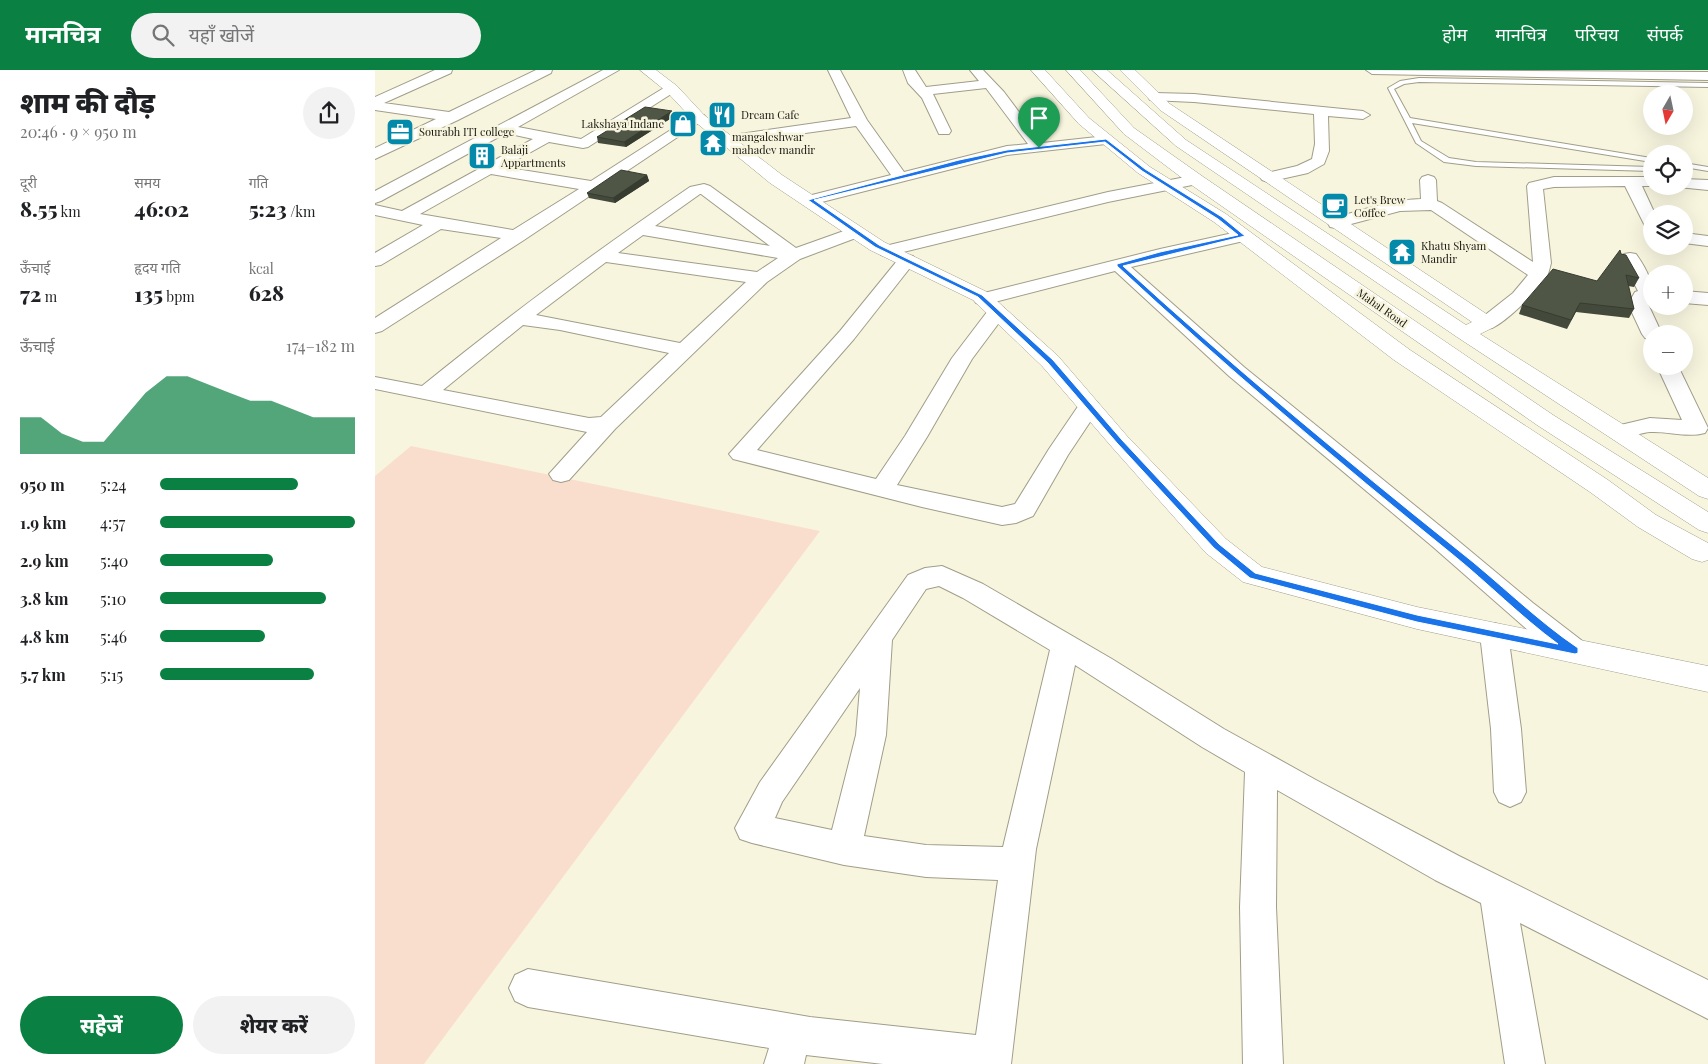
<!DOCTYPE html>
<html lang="hi">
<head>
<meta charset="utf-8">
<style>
  :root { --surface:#fff; --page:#f2f2f2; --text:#202124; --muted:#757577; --accent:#0b8043 }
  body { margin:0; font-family:"Playfair Display","Noto Sans Devanagari",serif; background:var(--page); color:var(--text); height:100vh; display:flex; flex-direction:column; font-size:19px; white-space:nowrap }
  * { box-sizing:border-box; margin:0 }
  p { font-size:16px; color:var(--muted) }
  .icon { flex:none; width:28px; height:28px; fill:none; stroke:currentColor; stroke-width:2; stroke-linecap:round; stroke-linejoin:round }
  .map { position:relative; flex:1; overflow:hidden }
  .drawer { display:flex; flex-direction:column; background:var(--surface); width:375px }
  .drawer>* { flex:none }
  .needle { width:32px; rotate:189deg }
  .controls { position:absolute; left:1268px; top:15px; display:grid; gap:10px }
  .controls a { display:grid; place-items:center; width:50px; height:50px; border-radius:50%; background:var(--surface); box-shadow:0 5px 20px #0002; font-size:25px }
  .pin { position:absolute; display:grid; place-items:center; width:42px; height:42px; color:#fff; margin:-51px -21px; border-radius:50% 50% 50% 0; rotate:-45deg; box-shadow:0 0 5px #0007 }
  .pin .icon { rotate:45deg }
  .round { display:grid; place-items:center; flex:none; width:52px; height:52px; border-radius:26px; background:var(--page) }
  .head { display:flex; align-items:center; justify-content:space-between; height:85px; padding:0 20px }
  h1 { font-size:28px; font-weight:800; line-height:38px }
  .metrics { display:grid; grid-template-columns:repeat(3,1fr); gap:8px; height:85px; padding:5px 20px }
  .metrics div { display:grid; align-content:center }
  .metrics b { font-size:21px; font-weight:800 }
  .metrics small { font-size:14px; font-weight:400 }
  .metrics p { font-size:14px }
  .chart { height:140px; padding:10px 20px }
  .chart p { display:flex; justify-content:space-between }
  .chart svg { width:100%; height:90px; margin-top:5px; fill:var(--accent); opacity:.7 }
  .primary-button { display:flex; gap:10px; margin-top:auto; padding:10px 20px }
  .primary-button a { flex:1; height:58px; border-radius:30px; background:var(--accent); color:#fff; font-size:20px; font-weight:800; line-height:58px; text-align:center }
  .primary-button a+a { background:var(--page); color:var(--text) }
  ul { padding:0 20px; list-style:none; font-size:16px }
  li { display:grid; grid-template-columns:80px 60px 1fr; align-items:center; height:38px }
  li i { height:12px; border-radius:6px; background:var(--accent) }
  header { display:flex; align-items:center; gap:30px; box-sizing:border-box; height:70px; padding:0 25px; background:var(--accent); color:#fff }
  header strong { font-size:24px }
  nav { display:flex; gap:28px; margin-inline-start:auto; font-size:18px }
  .search { width:350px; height:45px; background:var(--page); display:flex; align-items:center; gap:12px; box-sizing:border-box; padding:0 18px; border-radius:28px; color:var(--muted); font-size:19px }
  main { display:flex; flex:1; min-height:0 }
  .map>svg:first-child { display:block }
</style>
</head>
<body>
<header>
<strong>मानचित्र</strong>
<div class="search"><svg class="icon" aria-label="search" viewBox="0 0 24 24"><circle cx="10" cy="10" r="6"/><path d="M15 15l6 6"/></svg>यहाँ खोजें</div>
<nav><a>होम</a><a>मानचित्र</a><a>परिचय</a><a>संपर्क</a></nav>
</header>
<main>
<section class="drawer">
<div class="head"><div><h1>शाम की दौड़</h1><p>20:46 · 9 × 950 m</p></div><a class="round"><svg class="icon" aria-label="share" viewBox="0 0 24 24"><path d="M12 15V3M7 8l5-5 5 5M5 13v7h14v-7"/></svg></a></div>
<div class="metrics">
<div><p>दूरी</p><b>8.55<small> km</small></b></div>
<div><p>समय</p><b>46:02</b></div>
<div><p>गति</p><b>5:23<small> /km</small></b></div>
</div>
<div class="metrics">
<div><p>ऊँचाई</p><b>72<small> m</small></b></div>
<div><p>हृदय गति</p><b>135<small> bpm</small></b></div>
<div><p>kcal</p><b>628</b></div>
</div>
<div class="chart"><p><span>ऊँचाई</span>174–182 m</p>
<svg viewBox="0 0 160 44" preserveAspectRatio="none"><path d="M0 44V26L10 26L20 34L30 38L40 38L50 26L60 14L70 6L80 6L90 10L100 14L110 18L120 18L130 22L140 26L150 26L160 26V44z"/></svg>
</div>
<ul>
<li><b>950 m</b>5:24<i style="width:71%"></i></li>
<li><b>1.9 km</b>4:57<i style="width:100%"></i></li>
<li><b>2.9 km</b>5:40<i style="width:58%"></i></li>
<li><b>3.8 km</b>5:10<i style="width:85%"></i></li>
<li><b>4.8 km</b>5:46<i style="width:54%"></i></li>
<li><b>5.7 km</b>5:15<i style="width:79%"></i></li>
</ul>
<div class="primary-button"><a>सहेजें</a><a>शेयर करें</a></div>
</section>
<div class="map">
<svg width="1333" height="994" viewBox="0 0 1333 994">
  <rect width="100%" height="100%" fill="#f8f5df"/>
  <!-- green -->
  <path fill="#fadecd" d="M36 376 445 461 49 994H0V406Z"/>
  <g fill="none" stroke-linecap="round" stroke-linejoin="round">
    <defs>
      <path id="lane" d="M1044 8 1333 13V17L1044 12 1029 14 1019 19 1035 48 1276 88V92L1037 53 1046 71 1074 88 1101 92 1276 97V101L1101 96 1069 92 1041 73 1013 18 1025 11Z
        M1309 93 1333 97V101L1309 97Z"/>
      <path id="street" d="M60 0H77L76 3 9 33 74 42 161 0H177L176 3 83 50 0 89V78L61 49 0 40V27Z
        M228 0H244L143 57 206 69 292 16 297 15 304 19 213 77 208 78 174 72 129 97 216 111 319 45H329L331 48 149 170 7 261 0 263V248L126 168 66 159 6 195 0 196V183L48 155 0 145V135L27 141 158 69 131 63 6 131 0 133V121ZM116 104 204 119 138 160 45 144Z
        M453 0H465L492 50 529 102 632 76 653 74 611 18 558 24 576 61 574 64H564L547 28 533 13 528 0H540L551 17 604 11 595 0H608L629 22 667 73 731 66 736 67 738 70 736 73 731 74 632 85 435 135 429 133 427 130 429 127 516 105 481 56 351 74 346 73 344 70 346 67 351 66 476 48Z
        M991 0 1333 2V10L997 4Z
        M780 23 819 24 988 41 995 45 988 49 953 46 954 81 949 94 933 103 893 112 887 110 885 107 887 104 922 96 937 89 940 74 939 44 819 32 775 30 773 27Z
        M821 105 827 107 829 110 827 113 733 132 512 186 506 185 503 181 506 177 733 122Z
        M1053 105 1059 107 1061 110 1062 131 1067 133 1158 192 1152 116 1154 113 1179 107H1276V116H1278H1267L1280 144H1276V157L1270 156 1250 116 1179 117 1168 119 1176 193C1175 197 1174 201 1173 204 1169 216 1130 253 1117 258 1112 259 1109 258 1105 257L1102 253 1105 249 1138 223 1153 205 1056 140 1025 141 961 158 955 157 953 153 955 149C984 141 1015 130 1046 129L1045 110 1047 107Z
        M1309 109 1333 110V120L1303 117 1309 116Z
        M329 114 335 116 421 178 480 157 486 158 489 162 486 166 425 189 392 212 240 359 194 410 186 412 178 410 174 404 212 362 0 319V307L47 316C134 245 223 180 315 117ZM325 124H326L395 176 280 156ZM268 165 403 188 382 202 243 183ZM231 192 371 212 305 273 161 245ZM148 255 185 260 294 283 226 347 214 348 68 320Z
        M867 161 873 162 876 166 873 170 756 197 869 297 1075 464 1158 533 1210 573 1214 581 1210 589 1200 592 1190 589 1155 562 1057 476 854 306 740 201 608 235 601 233 598 229 601 225 785 179Z
        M1309 163 1333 166V176L1309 173Z
        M1255 183 1261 184C1273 201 1281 216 1273 234L1287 264H1276V270L1270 268 1267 264 1253 234 1260 222 1263 221 1246 188 1249 184Z
        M532 185 538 186 541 190 538 194 479 269 382 380 501 409 530 366 577 288 615 238 622 236 629 238 632 242 597 289 552 367 522 415 627 437 640 434 674 379 706 332 714 330 722 332 725 337 693 385 658 446 641 453 627 455 547 437 358 389 354 384 465 261 526 186Z
        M1309 221 1333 223V235L1309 233Z
        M1282 296H1303L1333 358 1330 363C1312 368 1294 361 1275 362 1262 363 1251 371 1237 367L1234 362 1237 357 1275 348 1307 350Z
        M567 496 608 514 737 589 849 659 941 710 1084 786 1333 910V949L1145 853 1170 994H1130L1106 833 1060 810 902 720 901 837 908 994H868L865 837 870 702 827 677 700 595 661 779 636 994H508L431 985 429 994H389L394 978 153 937 140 931 134 918 140 905 153 899 435 947 601 965 623 810 551 807 469 795 377 773 365 769 360 758 385 712 533 505 550 498ZM564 516 588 528 675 580 628 777 551 775 489 766 511 665 517 570 551 519ZM485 618 481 665 457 760 400 748 407 732Z
        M1119 553 1129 556 1133 564 1146 659 1151 722 1146 732 1135 737 1124 732 1119 722 1116 659 1105 564 1109 556Z"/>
      <path id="secondary" d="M265 0H281L302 16 329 45 407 105 509 172 612 222 683 286 752 366 851 469 887 497 1042 537 1333 596V622L1042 559 868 512 831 483 736 376 667 296 598 230 495 180 395 113 319 51 292 22Z
        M656 0H670L714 48 775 97 851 144 1035 280 1233 410 1281 445 1333 473V490L1327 492 1317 489 1263 457 1215 422 1019 290 839 152 763 103 704 54Z
        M691 0H705L759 58 827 106 1178 345 1333 442V463L1324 460 1162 355 815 114 749 64Z
        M717 0H732L811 70 1091 255 1097 252 785 40 745 0H760L795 34 1119 249 1122 253 1119 257 1105 264 1333 408V429L1324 426 1082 267 801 76Z"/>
    </defs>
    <!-- lane casing -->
    <use href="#lane" stroke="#a09d89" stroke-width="2"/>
    <!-- street casing -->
    <use href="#street" stroke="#a09d89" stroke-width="2"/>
    <!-- secondary casing -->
    <use href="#secondary" stroke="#a09d89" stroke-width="1"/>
    <!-- lane -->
    <use href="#lane" fill="#fff" fill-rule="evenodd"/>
    <!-- street -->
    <use href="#street" fill="#fff" fill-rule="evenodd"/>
    <!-- secondary -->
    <use href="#secondary" fill="#fff" fill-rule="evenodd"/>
  </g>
  <!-- wall -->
  <path fill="#444a3b" d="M297 41 298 47 251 77 223 73 222 67Z
    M272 105 274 111 240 133 214 128 212 123Z
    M1246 184 1264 208 1259 217 1253 216 1259 239 1254 248 1201 242 1192 259 1144 244 1147 235 1222 211Z"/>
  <!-- shaded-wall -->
  <path fill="#373c30" d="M297 41 298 47 251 77 249 72Z
    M272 105 274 111 240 133 238 128Z"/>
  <!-- building -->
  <path fill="#4f5645" stroke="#373c30" d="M270 37 297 41 249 72 222 67Z
    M246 100 272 105 238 128 212 123Z
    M1245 180 1246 184 1251 185 1264 208 1251 205 1259 239 1205 233 1196 250 1147 235 1178 199 1222 211Z"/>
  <!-- route -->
  <path fill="#1a73e8" stroke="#fff" fill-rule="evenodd" d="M731 69 770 99 847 147 870 166 748 196C856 295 968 388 1083 480 1124 512 1160 549 1203 578V583L1200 584 1042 552 875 508 839 478 742 373 673 293 603 227 500 177 433 130 584 90 632 80ZM730 72 767 101 843 149 863 165 785 182 742 194V196C850 296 962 391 1077 484 1113 513 1146 547 1183 574L1042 545 880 503 844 474 747 370 678 290 607 225 504 175 439 130 632 83Z"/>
  <!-- icons -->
  <defs>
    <symbol id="restaurant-square" viewBox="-11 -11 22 22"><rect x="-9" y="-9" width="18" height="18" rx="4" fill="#038aaa" stroke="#f8f5df"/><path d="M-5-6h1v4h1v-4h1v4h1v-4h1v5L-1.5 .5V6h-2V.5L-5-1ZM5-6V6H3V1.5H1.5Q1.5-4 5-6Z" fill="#fff"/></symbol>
    <symbol id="shop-square" viewBox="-11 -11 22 22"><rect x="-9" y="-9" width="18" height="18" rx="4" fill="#038aaa" stroke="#f8f5df"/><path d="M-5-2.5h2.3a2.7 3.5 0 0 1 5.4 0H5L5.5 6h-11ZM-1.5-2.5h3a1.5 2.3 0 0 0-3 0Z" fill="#fff"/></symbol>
    <symbol id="office-square" viewBox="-11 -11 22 22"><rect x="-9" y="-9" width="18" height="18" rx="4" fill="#038aaa" stroke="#f8f5df"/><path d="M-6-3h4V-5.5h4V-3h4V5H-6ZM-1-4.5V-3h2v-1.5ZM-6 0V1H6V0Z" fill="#fff"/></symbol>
    <symbol id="temple-square" viewBox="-11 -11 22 22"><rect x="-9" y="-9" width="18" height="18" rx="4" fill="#038aaa" stroke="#f8f5df"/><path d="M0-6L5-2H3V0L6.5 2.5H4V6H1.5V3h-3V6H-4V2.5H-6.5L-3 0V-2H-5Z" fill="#fff"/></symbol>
    <symbol id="building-square" viewBox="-11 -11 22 22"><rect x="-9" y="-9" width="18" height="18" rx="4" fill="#038aaa" stroke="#f8f5df"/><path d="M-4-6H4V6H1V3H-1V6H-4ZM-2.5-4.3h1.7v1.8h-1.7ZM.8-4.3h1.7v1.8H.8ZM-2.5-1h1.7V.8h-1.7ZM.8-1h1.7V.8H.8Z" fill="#fff"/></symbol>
    <symbol id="cafe-square" viewBox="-11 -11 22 22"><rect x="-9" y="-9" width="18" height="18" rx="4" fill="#038aaa" stroke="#f8f5df"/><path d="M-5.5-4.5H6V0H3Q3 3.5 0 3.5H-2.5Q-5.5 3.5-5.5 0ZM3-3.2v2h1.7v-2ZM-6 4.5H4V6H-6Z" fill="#fff"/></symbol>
  </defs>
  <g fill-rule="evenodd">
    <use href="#restaurant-square" x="331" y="29" width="32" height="32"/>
    <use href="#shop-square" x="292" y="38" width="32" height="32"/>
    <use href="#office-square" x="9" y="46" width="32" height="32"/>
    <use href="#temple-square" x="322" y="57" width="32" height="32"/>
    <use href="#building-square" x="91" y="70" width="32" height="32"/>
    <use href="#cafe-square" x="944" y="120" width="32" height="32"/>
    <use href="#temple-square" x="1011" y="166" width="32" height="32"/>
  </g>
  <g text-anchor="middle" stroke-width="5" stroke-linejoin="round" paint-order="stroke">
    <!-- far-poi labels -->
    <g font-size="11" fill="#181710" stroke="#f8f5df" text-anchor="start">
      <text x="366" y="49">Dream Cafe</text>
      <text x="289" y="58" text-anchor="end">Lakshaya Indane</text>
      <text x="44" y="66">Sourabh ITI college</text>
      <text x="357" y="71">mangaleshwar<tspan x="357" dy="13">mahadev mandir</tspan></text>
      <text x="126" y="84">Balaji<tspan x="126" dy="13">Appartments</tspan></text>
      <text x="979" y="134">Let's Brew<tspan x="979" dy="13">Coffee</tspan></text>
      <text x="1046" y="180">Khatu Shyam<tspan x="1046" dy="13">Mandir</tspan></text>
    </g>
    <!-- far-street labels -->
    <g font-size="11" fill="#181710" stroke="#f8f5df">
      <text transform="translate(1007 238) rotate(35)" y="4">Mahal Road</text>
    </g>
  </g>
</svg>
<div class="controls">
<a><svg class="needle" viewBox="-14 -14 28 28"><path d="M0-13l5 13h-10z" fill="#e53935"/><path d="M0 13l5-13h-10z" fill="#757577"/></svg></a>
<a><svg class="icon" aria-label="locate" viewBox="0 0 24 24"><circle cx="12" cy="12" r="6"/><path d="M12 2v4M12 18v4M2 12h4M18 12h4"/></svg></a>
<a><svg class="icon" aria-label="layers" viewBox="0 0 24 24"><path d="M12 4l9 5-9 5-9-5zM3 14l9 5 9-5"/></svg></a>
<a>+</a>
<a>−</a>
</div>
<div class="pin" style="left:664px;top:78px;background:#1e9e55"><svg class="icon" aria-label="arrive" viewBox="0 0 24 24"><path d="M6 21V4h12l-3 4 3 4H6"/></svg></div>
</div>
</main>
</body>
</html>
